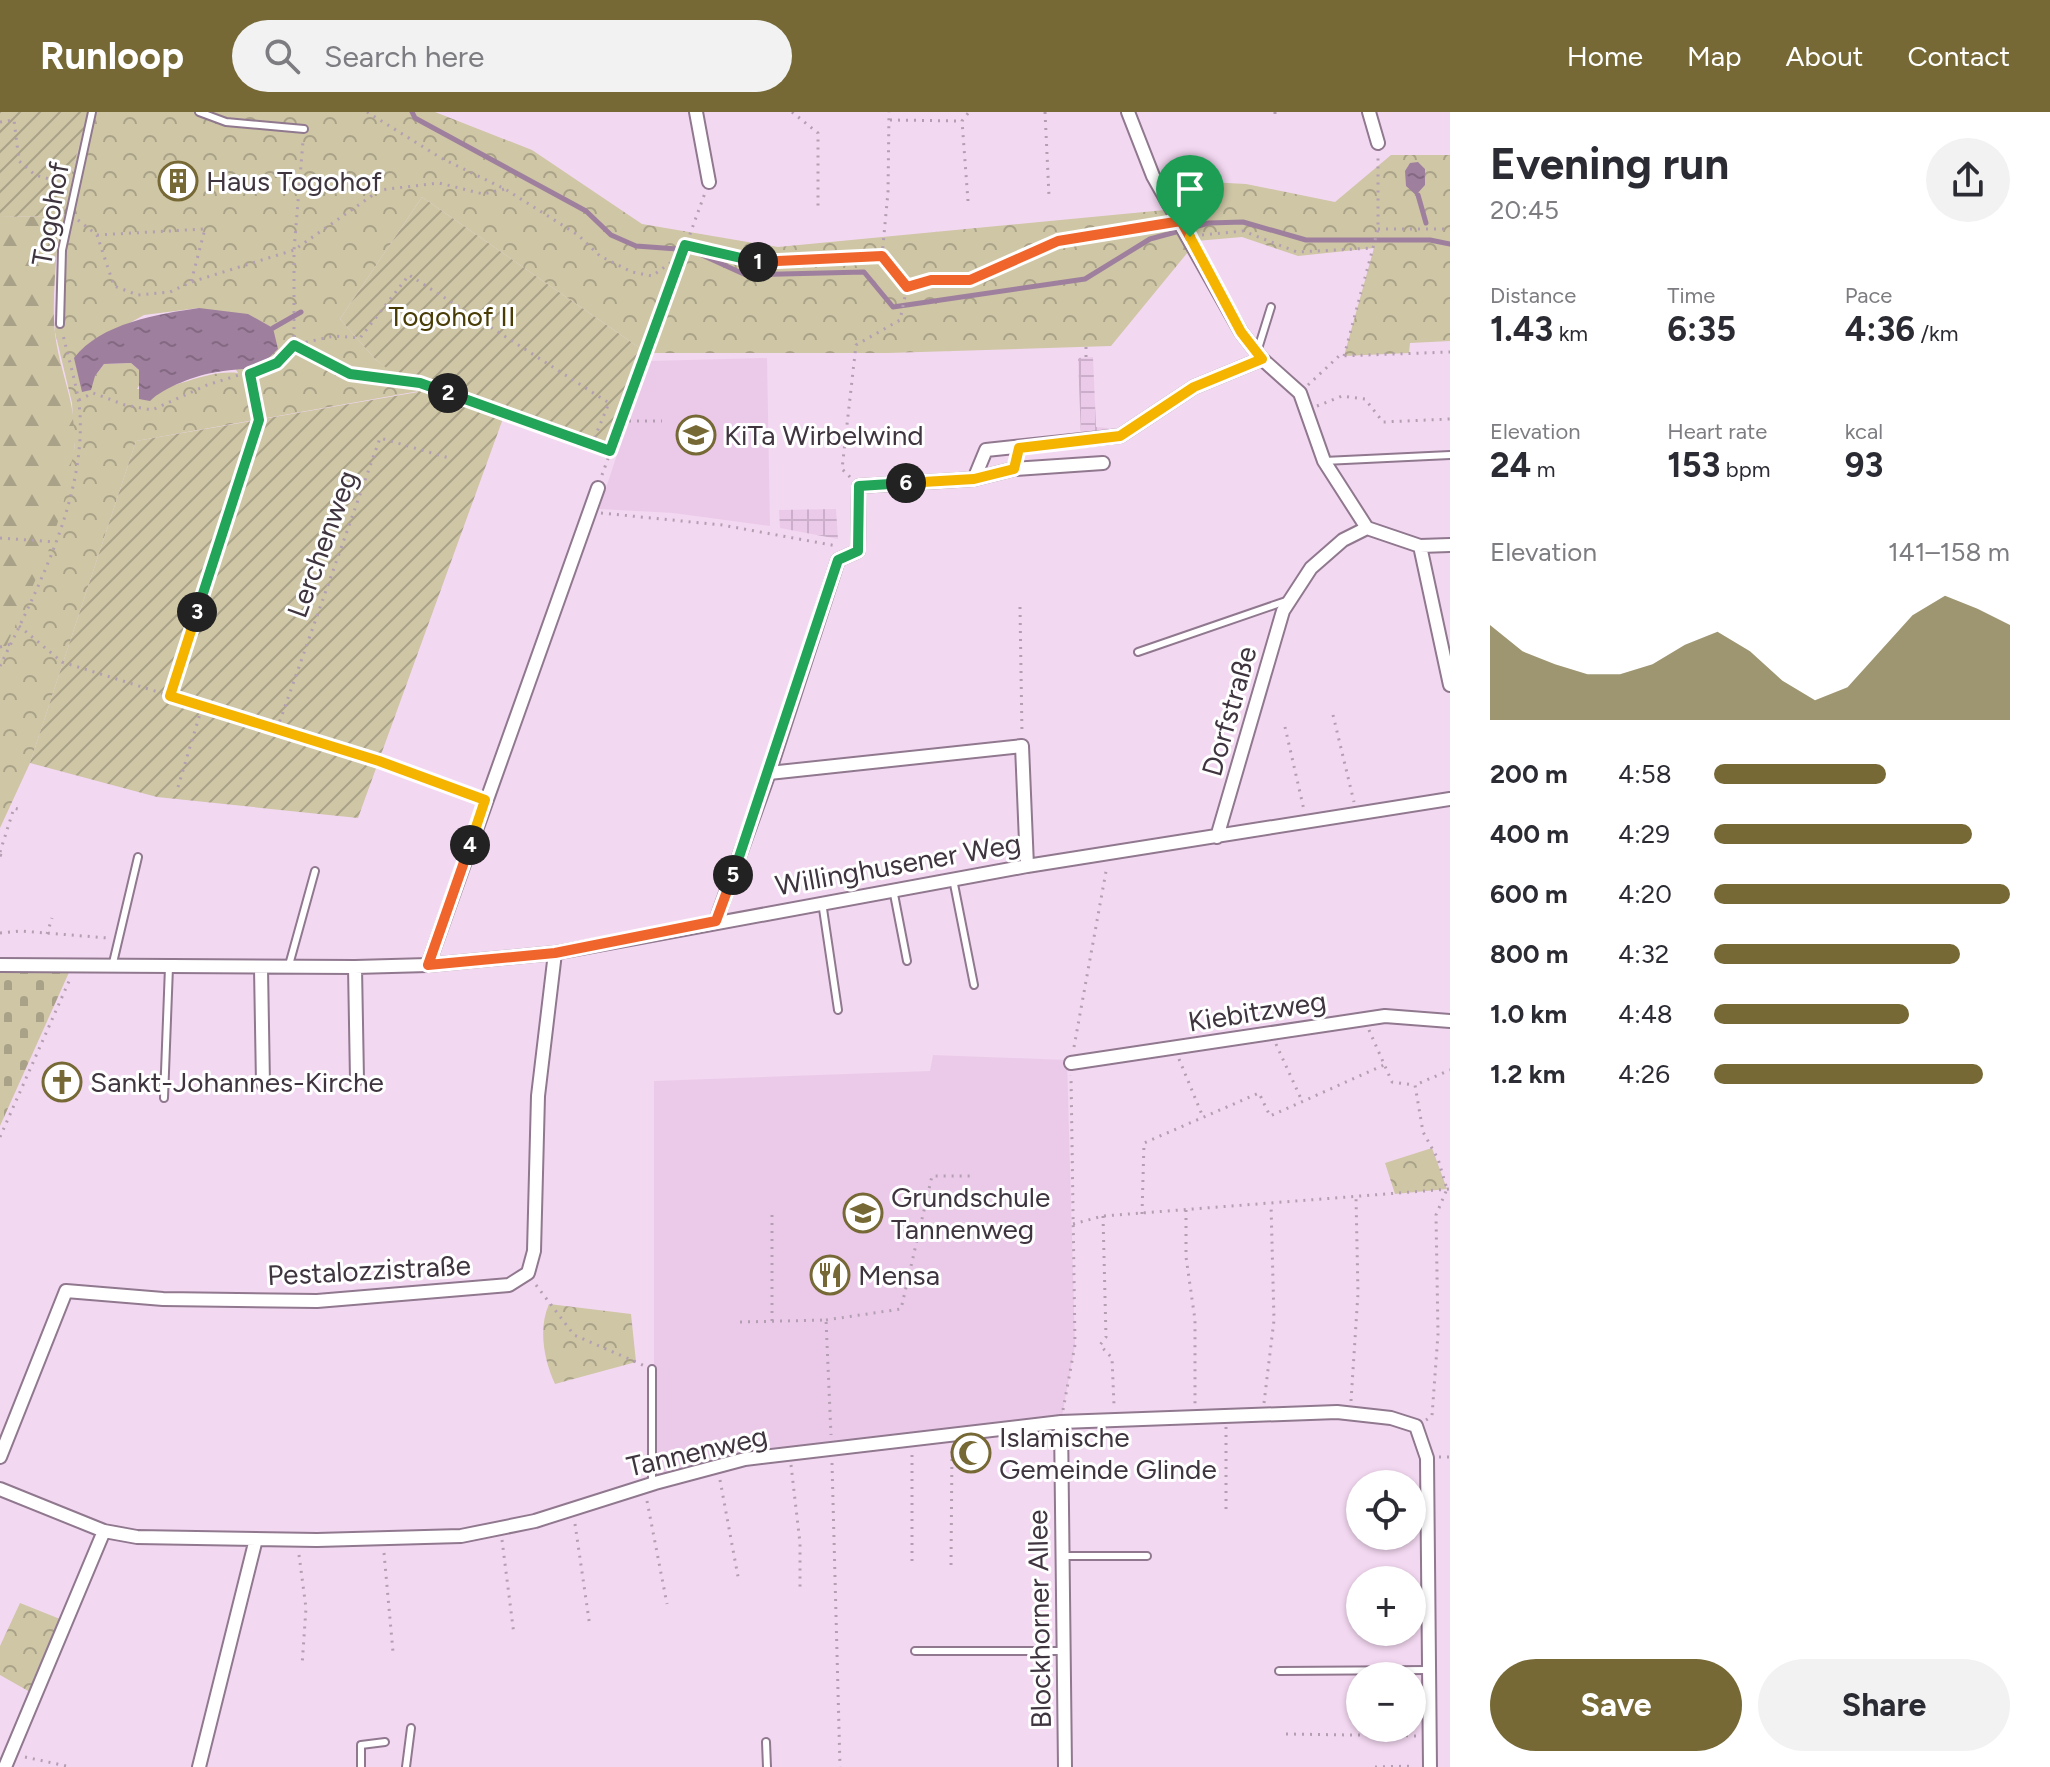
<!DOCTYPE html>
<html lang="en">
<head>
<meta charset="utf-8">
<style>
  :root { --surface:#fff; --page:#f2f2f3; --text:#2b2b33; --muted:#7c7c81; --accent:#766936 }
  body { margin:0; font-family:Figtree,sans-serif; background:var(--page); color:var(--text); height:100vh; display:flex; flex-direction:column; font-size:30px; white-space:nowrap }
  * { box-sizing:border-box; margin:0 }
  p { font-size:26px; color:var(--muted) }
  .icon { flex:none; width:44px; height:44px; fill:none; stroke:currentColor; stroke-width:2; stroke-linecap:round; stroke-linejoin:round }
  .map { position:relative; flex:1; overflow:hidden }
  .side { display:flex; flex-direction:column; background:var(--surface); width:600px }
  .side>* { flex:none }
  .fabs { position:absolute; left:1346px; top:1358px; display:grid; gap:16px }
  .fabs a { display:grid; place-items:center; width:80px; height:80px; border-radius:50%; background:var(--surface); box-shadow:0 2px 6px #0004; font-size:40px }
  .pin { position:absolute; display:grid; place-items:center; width:68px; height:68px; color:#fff; margin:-82px -34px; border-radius:50% 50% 50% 0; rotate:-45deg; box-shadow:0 0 8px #0007 }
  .pin .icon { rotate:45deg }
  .km { position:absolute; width:40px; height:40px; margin:-20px; border-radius:50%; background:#222; color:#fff; font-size:22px; line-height:40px; text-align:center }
  .round { display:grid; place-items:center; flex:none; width:84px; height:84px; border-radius:42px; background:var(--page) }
  .summary { display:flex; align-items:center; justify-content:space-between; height:136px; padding:0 40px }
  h1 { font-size:44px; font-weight:700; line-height:60px }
  .stats { display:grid; grid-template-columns:repeat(3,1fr); gap:12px; height:136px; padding:8px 40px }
  .stats div { display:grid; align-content:center }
  .stats b { font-size:34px; font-weight:700 }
  .stats small { font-size:22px; font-weight:400 }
  .stats p { font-size:22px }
  .chart { height:224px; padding:16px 40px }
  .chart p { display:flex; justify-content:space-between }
  .chart svg { width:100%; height:144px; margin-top:8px; fill:var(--accent); opacity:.7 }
  .action { display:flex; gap:16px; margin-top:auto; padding:16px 40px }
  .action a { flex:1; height:92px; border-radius:48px; background:var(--accent); color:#fff; font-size:32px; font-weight:700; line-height:92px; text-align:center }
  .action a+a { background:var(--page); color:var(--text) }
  ul { padding:0 40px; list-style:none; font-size:26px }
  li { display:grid; grid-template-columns:128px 96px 1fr; align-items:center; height:60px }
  li i { height:20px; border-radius:10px; background:var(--accent) }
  header { display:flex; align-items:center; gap:48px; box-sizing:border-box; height:112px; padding:0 40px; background:var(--accent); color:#fff }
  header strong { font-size:38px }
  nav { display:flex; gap:44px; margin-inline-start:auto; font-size:28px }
  .search { width:560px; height:72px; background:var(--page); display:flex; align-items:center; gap:20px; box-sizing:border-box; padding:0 28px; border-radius:44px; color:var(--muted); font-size:30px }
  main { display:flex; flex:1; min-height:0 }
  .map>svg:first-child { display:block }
</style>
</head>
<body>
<header>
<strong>Runloop</strong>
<div class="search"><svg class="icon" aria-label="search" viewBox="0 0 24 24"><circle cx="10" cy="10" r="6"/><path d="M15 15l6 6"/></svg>Search here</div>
<nav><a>Home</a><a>Map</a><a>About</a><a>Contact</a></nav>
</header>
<main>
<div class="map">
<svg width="1450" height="1655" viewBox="0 0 1450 1655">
  <defs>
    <pattern id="industrial-grid" width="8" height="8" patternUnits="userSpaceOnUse" patternTransform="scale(2)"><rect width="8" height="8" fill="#ebcae9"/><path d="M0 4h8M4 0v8" fill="none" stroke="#cbaec9"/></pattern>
    <pattern id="forest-firs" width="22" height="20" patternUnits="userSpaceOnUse" patternTransform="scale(2)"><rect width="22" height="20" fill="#cec6a5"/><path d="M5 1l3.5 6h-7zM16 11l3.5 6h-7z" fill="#a9a288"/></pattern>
    <pattern id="cemetery-stones" width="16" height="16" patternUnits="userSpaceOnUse" patternTransform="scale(2)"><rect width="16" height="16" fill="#cec6a5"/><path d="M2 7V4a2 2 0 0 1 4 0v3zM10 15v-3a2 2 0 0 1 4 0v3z" fill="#a9a288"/></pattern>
    <pattern id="park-crowns" width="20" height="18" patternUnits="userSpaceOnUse" patternTransform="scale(2)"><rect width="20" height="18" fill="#cec6a5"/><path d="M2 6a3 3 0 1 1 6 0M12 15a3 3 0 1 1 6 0" fill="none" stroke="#a9a288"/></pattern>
    <pattern id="garden-furrows" width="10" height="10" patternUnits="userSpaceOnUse" patternTransform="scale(2)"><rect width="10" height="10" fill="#cec6a5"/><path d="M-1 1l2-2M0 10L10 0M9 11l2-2" fill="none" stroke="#a9a288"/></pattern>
    <pattern id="water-ripples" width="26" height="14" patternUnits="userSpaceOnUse" patternTransform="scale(2)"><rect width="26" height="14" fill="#9f7f9e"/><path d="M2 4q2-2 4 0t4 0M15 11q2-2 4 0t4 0" fill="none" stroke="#836982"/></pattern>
  </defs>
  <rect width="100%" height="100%" fill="#f3d8f1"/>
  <!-- built -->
  <path fill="#ebcae9" d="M767 246 770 414 673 401 599 397 648 249Z
    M933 943 1067 948 1075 1233 1061 1310 832 1331 654 1368V969L930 959Z"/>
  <!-- industrial -->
  <path fill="url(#industrial-grid)" d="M1093 245 1096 315 1109 316V322L1081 324 1078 246Z
    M836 397 838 427 780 416 779 398Z"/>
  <!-- forest -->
  <path fill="url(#forest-firs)" d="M59 104C58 142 51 183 55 221 59 258 76 291 75 329 72 406 32 481 0 548V105Z"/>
  <!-- cemetery -->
  <path fill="url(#cemetery-stones)" d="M0 854 71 856 0 1014Z"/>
  <!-- park -->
  <path fill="url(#park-crowns)" fill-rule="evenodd" d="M89 0H435L532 38 642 112 778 135 1165 98 1188 140 1111 234 888 241H647L422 85 340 207 376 248 419 279 136 329 30 651 0 716V548L50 435 63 393 75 333 72 291 55 220 59 104ZM199 196 238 261C202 257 174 281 137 277L141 270 139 258 131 251 104 252 95 264 117 218 144 203Z
    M1391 43H1450V229L1410 231 1409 241 1344 244 1374 136 1298 144 1242 125 1196 129 1172 88 1190 69 1246 72 1335 90Z
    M1432 1036 1447 1077 1395 1082 1385 1051Z
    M549 1192 631 1202 636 1250 555 1272C544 1248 538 1217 549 1192Z
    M20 1491 60 1507 30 1580 0 1563V1534Z"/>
  <!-- garden -->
  <path fill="url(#garden-furrows)" d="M0 0H89L59 104 0 105Z
    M422 85 647 241 610 339 505 301 358 706 157 685 30 651 136 329 418 280 376 248 340 207Z"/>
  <!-- water -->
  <path fill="url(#water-ripples)" d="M1418 50 1425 57V73L1416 83 1406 74 1405 59 1410 51Z
    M199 196 248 202 273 216 278 237C254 262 246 255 217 260 197 263 164 275 150 289L139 287V258L131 251 104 252 95 264 91 278 82 280 74 246C101 211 158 202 199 196Z"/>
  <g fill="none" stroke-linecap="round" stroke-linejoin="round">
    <!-- stream -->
    <path stroke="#9f7f9e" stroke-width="5" d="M412 0 415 6 586 99 611 123 636 134 691 138 746 163 864 160 893 195 1085 167 1150 127 1209 111 1243 110 1306 128H1430L1450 132
      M1418 83 1426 111
      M273 216 301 200"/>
    <defs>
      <path id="service" d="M199 0 226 10 304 17
        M60 212 62 138 92 0
        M1257 240 1271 195
        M1324 349 1450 343
        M1138 540 1286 489
        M953 767 974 873
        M893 777 907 849
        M822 790 838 898
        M289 853 315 759
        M112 855 138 745
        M164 986 169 855
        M652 1257V1372
        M1063 1444H1147
        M915 1539H1064
        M1279 1559 1429 1558
        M766 1630 767 1655
        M361 1655V1633L385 1630
        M406 1655 411 1616"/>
      <path id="minor" d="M696 0 709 70
        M1128 0 1153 64 1241 220 1262 247 1300 281 1324 349 1367 416 1420 434 1450 433
        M1369 0 1378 31
        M974 367 1014 357 1103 351
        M1420 434 1450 573
        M769 661 1022 634 1027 754
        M1217 725 1283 499 1311 456 1343 428 1367 416
        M716 809 769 661 838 448 858 439 859 374 974 367 986 338 1120 324 1194 275 1262 247
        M0 853 355 855 428 853 555 841 1027 754 1450 687
        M428 853 598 376
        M355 855 357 967
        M261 856 263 972
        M1071 951 1385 904 1450 909
        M1061 1310 1065 1655
        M0 1345 66 1179 163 1187 317 1189 509 1173 528 1161 534 1139 538 984 555 841
        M0 1377 104 1419 137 1425 317 1428 461 1424 535 1409 655 1371 745 1347 1061 1310 1337 1300 1391 1306 1416 1314 1427 1346 1430 1655
        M5 1655 104 1419
        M199 1655 256 1427"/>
    </defs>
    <!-- service casing -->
    <use href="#service" stroke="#90788f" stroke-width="10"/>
    <!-- minor casing -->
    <use href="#minor" stroke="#90788f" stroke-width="16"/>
    <!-- path -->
    <path stroke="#b49fb2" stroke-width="3" stroke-dasharray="2 6" stroke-linecap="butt" d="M367 0 441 46 505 77 578 123 600 144 632 160 652 164 680 144
      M792 0 818 21V97
      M1045 0 1049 84
      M1275 2V0
      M890 8 962 9
      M0 10 14 8 19 49 35 63 67 72
      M968 89 962 9 969 0
      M78 108 97 123 114 174 138 183 170 180 191 170 294 138 380 78 439 71 483 82 505 77
      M1378 117H1450
      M97 123 205 117 191 170
      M1202 123 1243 119 1297 140 1374 136
      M685 133 749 149 882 144 907 175 931 168H970L1058 129 1166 112
      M882 144 888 80 889 0
      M294 233 350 262 420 271 610 339
      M294 233V138L303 29
      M1086 235V246
      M1344 244 1378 117V43
      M1308 273 1339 244 1450 240
      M79 288 93 281 125 293 152 298 207 273 277 251 294 233 334 224 360 226 409 163 609 291 592 332
      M1317 294 1342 284 1365 287 1383 310 1450 307
      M621 309H662
      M602 363 705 81
      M850 365 842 357 856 233 900 208 907 175
      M601 401 722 413 837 434
      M0 426 56 430
      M1020 495 1022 622
      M19 514 62 550 379 649 474 684
      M0 535 11 532
      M0 554C36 480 85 387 80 302 78 276 69 249 63 223
      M170 584 259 308 250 263
      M1333 603 1354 690
      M1285 615 1304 698
      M277 617 380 326 449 346
      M178 675 202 595
      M0 740 14 696 18 697
      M0 743 3 744
      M0 821 21 819 108 826
      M47 822 52 806
      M1369 918 1392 970 1415 973
      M1276 932 1302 989
      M1074 935 1107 754
      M1179 947 1203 1005
      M0 1025 70 867
      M1186 1098V1145L1195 1208V1294
      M1142 1102 1144 1031 1259 981 1270 1004 1384 953
      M772 1103V1209
      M1103 1104 1106 1225 1100 1233 1112 1246 1114 1293
      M1073 1112 1103 1104 1450 1077
      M536 1173 574 1223 645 1254
      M826 1208 901 1197 932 1064H971
      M740 1210 826 1208 831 1323
      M1351 1289 1358 1181 1356 1085
      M1264 1291 1274 1208 1271 1092
      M1063 1298 1075 1233 1071 963
      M1426 1308 1432 1304 1438 1222 1436 1103 1447 1077 1438 1047 1423 1020 1415 973 1450 958
      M1226 1315V1403
      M912 1343V1455
      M1439 1345H1450
      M832 1351 840 1655
      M791 1353 800 1431V1477
      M720 1368 739 1470
      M647 1389 667 1492
      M575 1412 590 1515
      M502 1428 514 1523
      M384 1441 393 1540
      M299 1443 306 1496 302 1554
      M951 1453 952 1337
      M1286 1622 1418 1624
      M25 1645 71 1655
      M1375 1655 1415 1654"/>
    <!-- service -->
    <use href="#service" stroke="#fff" stroke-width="6"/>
    <!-- minor -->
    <use href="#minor" stroke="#fff" stroke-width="12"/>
  </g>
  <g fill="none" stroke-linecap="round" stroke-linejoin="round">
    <defs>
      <path id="split-1" d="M758 150 882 144 907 175 931 168H970L1058 129 1181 109 1190 125"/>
      <path id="split-2" d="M448 281 610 339 685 133 758 150"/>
      <path id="split-3" d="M197 500 259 308 250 262 277 251 294 233 350 262 420 271 448 281"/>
      <path id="split-4" d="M197 500 170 584 379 649 485 688 470 733"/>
      <path id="split-5" d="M470 733 428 853 555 841 716 809 733 763"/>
      <path id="split-6" d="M733 763 838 448 858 439 859 374 906 371"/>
      <path id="split-7" d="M906 371 974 367 1014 357 1019 336 1120 324 1194 275 1262 247 1241 220 1190 125"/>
    </defs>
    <!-- split-1 casing -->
    <use href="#split-1" stroke="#fff" stroke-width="16"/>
    <!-- split-2 casing -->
    <use href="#split-2" stroke="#fff" stroke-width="16"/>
    <!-- split-3 casing -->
    <use href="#split-3" stroke="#fff" stroke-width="16"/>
    <!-- split-4 casing -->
    <use href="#split-4" stroke="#fff" stroke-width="16"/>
    <!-- split-5 casing -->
    <use href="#split-5" stroke="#fff" stroke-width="16"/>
    <!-- split-6 casing -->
    <use href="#split-6" stroke="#fff" stroke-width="16"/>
    <!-- split-7 casing -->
    <use href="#split-7" stroke="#fff" stroke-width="16"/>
    <!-- split-1 -->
    <use href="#split-1" stroke="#f0652b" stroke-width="10"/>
    <!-- split-2 -->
    <use href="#split-2" stroke="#22a559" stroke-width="10"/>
    <!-- split-3 -->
    <use href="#split-3" stroke="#22a559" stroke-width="10"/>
    <!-- split-4 -->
    <use href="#split-4" stroke="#f5b400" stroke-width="10"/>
    <!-- split-5 -->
    <use href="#split-5" stroke="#f0652b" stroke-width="10"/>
    <!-- split-6 -->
    <use href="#split-6" stroke="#22a559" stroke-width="10"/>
    <!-- split-7 -->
    <use href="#split-7" stroke="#f5b400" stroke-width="10"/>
  </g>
  <!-- icons -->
  <defs>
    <symbol id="building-ring" viewBox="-11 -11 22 22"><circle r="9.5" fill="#fff" stroke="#766936" stroke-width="1.5"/><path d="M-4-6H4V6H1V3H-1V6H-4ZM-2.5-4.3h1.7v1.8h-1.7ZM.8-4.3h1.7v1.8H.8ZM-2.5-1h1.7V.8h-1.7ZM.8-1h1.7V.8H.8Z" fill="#766936"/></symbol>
    <symbol id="school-ring" viewBox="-11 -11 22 22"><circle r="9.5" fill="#fff" stroke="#766936" stroke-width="1.5"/><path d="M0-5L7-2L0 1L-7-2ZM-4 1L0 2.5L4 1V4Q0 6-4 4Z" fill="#766936"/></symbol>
    <symbol id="church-ring" viewBox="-11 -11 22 22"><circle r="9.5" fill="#fff" stroke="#766936" stroke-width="1.5"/><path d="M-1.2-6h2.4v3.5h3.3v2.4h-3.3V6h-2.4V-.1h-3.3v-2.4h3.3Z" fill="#766936"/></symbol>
    <symbol id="restaurant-ring" viewBox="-11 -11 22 22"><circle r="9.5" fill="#fff" stroke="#766936" stroke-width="1.5"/><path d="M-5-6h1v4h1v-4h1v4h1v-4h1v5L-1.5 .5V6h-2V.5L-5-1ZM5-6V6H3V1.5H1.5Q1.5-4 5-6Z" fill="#766936"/></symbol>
    <symbol id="mosque-ring" viewBox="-11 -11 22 22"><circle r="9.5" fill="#fff" stroke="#766936" stroke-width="1.5"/><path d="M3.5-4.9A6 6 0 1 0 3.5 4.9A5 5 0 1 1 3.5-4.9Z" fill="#766936"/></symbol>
  </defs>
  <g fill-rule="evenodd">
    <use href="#building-ring" x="156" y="47" width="44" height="44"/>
    <use href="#school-ring" x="674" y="301" width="44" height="44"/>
    <use href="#church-ring" x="40" y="948" width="44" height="44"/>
    <use href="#school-ring" x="841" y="1079" width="44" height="44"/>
    <use href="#restaurant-ring" x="808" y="1141" width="44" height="44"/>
    <use href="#mosque-ring" x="949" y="1319" width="44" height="44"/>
  </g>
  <g text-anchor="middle" stroke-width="6" stroke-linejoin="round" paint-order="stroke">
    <!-- poi labels -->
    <g font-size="28" fill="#3f353f" stroke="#fff" text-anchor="start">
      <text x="206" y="79">Haus Togohof</text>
      <text x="724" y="333">KiTa Wirbelwind</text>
      <text x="90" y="980">Sankt-Johannes-Kirche</text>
      <text x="891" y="1095">Grundschule<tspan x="891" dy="32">Tannenweg</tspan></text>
      <text x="858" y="1173">Mensa</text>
      <text x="999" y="1335">Islamische<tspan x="999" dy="32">Gemeinde Glinde</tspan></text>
    </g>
    <!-- street labels -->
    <g font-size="28" fill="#3f353f" stroke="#fff">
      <text transform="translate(50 102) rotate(-80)" y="10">Togohof</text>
      <text transform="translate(322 432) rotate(-70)" y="10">Lerchenweg</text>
      <text transform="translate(1229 599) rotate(-74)" y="10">Dorfstraße</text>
      <text transform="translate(898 752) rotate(-10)" y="10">Willinghusener Weg</text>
      <text transform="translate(1257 899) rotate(-9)" y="10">Kiebitzweg</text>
      <text transform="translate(369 1158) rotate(-3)" y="10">Pestalozzistraße</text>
      <text transform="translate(697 1339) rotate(-13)" y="10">Tannenweg</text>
      <text transform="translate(1039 1507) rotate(-91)" y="10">Blockhorner Allee</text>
    </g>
    <!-- park labels -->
    <g font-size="28" fill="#493c05" stroke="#fff">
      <text x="452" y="214">Togohof II</text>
    </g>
  </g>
</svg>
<div class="fabs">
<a><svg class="icon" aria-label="locate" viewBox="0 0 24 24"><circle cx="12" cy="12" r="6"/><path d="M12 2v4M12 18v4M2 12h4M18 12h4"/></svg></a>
<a>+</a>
<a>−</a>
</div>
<div class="pin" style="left:1190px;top:125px;background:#1e9e55"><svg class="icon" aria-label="arrive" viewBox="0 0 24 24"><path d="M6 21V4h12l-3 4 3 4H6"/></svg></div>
<b class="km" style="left:758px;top:150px">1</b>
<b class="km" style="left:448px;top:281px">2</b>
<b class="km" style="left:197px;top:500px">3</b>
<b class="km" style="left:470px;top:733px">4</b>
<b class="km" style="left:733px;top:763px">5</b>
<b class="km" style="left:906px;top:371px">6</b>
</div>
<section class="side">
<div class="summary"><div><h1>Evening run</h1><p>20:45</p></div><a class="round"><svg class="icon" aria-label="share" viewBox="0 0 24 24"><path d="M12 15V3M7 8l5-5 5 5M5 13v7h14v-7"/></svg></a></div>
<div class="stats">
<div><p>Distance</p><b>1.43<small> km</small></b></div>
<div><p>Time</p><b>6:35</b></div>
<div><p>Pace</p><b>4:36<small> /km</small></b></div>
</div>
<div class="stats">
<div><p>Elevation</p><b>24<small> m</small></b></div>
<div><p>Heart rate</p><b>153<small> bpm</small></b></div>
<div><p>kcal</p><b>93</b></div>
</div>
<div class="chart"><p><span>Elevation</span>141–158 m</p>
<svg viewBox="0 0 160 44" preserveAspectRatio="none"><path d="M0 44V15L10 23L20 27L30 30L40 30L50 27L60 21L70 17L80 23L90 32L100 38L110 34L120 23L130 12L140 6L150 10L160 15V44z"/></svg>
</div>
<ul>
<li><b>200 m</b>4:58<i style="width:58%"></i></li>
<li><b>400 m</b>4:29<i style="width:87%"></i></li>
<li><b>600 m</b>4:20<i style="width:100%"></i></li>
<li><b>800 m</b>4:32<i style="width:83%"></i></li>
<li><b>1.0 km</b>4:48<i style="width:66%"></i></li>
<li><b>1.2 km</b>4:26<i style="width:91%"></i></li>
</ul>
<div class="action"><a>Save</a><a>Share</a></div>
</section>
</main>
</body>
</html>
